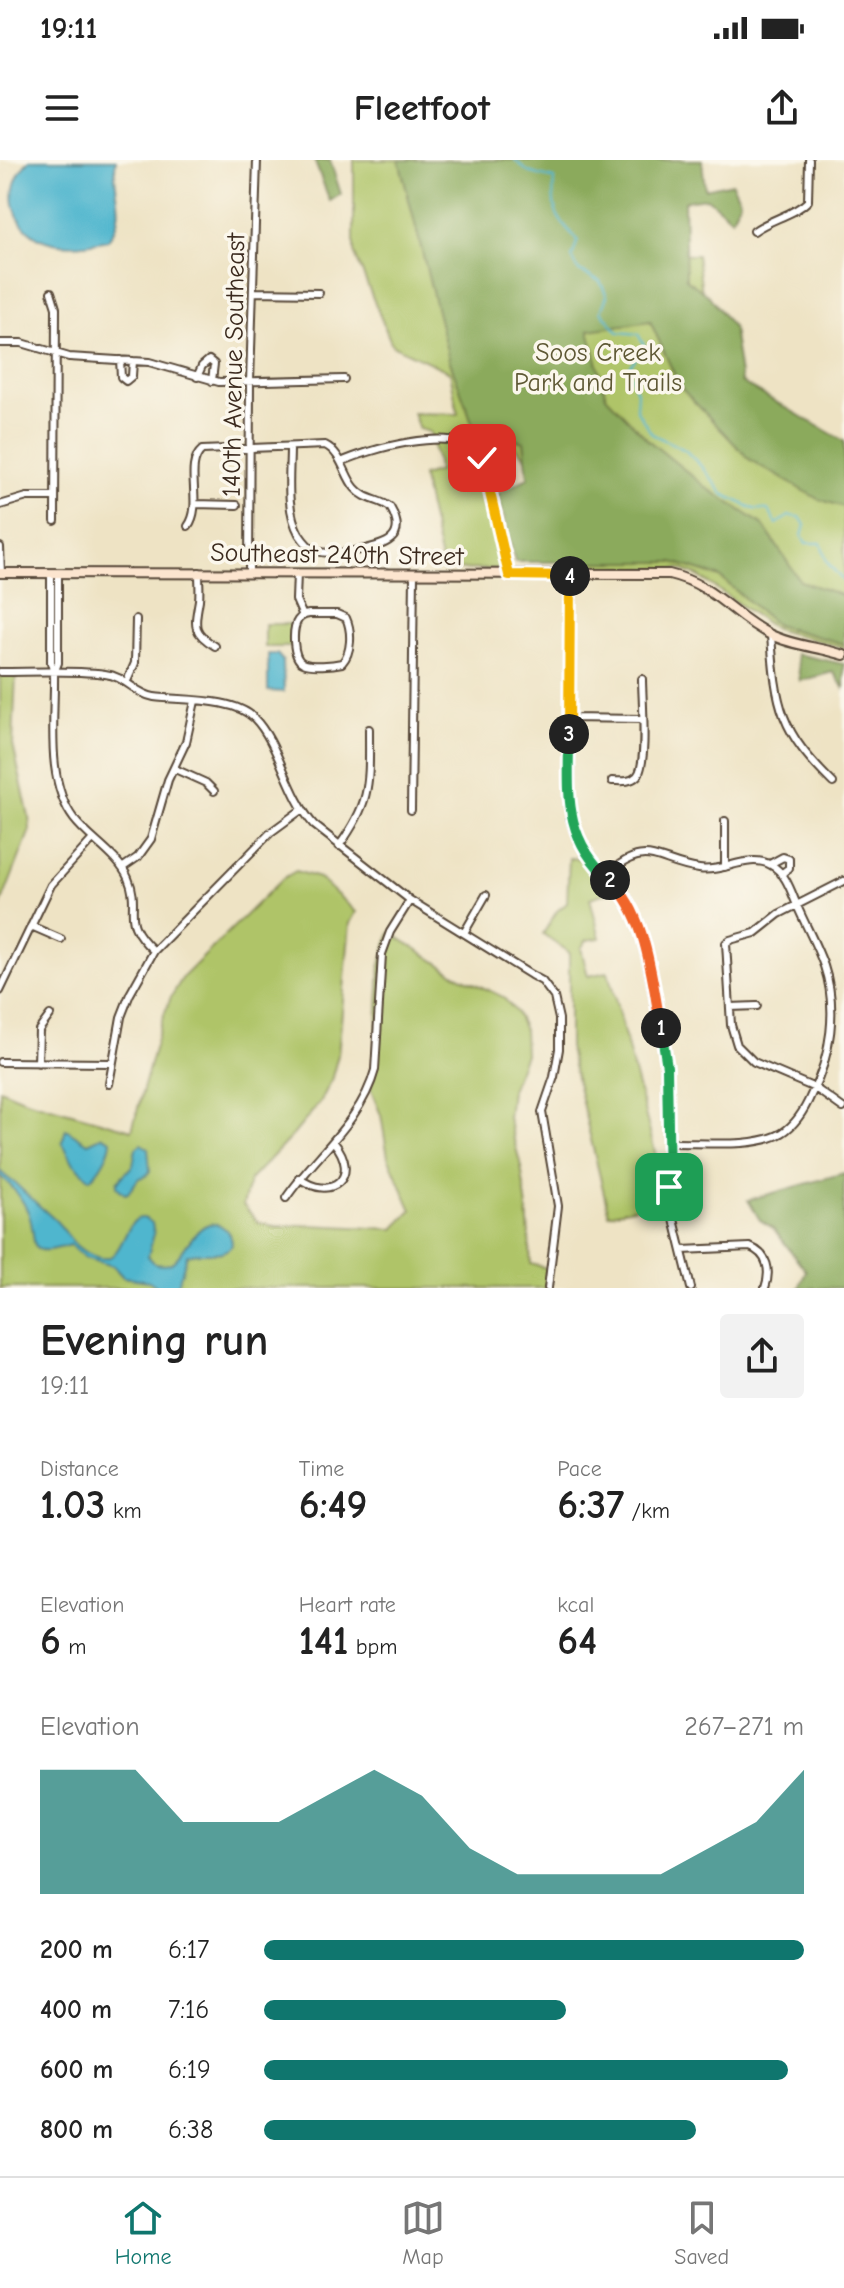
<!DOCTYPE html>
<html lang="en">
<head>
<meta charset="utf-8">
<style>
  :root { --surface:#fff; --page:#f2f2f2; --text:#222; --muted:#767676; --line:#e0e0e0; --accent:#0f766e }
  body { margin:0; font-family:"Comic Neue",sans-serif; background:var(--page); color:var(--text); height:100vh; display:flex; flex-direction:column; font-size:30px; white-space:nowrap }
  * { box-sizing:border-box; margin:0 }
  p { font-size:26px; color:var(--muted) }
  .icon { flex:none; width:44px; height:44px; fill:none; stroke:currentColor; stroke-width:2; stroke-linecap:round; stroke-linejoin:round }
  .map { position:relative; height:1128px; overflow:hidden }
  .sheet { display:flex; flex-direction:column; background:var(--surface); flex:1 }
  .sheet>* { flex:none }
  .pin { position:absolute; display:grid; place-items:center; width:68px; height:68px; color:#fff; margin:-34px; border-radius:16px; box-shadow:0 4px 12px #0006 }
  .km { position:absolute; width:40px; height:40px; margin:-20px; border-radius:50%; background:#222; color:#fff; font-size:22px; line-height:40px; text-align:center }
  .round { display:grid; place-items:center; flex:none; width:84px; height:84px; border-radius:8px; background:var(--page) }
  .headline { display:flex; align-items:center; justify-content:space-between; height:136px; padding:0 40px }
  h1 { font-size:44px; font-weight:700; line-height:60px }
  .metrics { display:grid; grid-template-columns:repeat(3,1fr); gap:12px; height:136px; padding:8px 40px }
  .metrics div { display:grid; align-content:center }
  .metrics b { font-size:40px; font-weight:700 }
  .metrics small { font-size:22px; font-weight:400 }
  .metrics p { font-size:22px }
  .chart { height:224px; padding:16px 40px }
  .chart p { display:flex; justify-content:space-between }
  .chart svg { width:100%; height:144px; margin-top:8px; fill:var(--accent); opacity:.7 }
  ul { padding:0 40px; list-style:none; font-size:26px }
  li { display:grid; grid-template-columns:128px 96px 1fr; align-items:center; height:60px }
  li i { height:20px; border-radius:10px; background:var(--accent) }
  .status { display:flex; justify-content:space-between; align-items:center; height:56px; padding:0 40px; background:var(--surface); direction:ltr }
  .status svg { height:22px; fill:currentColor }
  header { display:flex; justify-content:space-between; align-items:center; height:104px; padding:0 40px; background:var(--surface); font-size:36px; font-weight:700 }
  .tab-bar { display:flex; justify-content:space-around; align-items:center; height:112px; border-top:2px solid var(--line); background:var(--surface); font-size:22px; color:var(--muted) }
  .tab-bar a { display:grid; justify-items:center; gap:4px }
  .tab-bar .on { color:var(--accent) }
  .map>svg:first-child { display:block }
</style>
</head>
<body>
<div class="status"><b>19:11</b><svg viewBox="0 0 49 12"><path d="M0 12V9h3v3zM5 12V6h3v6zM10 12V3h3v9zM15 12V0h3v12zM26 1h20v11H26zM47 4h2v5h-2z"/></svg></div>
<header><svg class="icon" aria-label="menu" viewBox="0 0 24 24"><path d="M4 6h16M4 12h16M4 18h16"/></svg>Fleetfoot<svg class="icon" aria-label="share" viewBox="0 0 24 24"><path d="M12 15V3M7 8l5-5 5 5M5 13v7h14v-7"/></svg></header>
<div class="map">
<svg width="844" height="1128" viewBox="0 0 844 1128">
  <rect width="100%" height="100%" fill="#fbf7ec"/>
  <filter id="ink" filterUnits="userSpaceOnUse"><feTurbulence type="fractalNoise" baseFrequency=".0125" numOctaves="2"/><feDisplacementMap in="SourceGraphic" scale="16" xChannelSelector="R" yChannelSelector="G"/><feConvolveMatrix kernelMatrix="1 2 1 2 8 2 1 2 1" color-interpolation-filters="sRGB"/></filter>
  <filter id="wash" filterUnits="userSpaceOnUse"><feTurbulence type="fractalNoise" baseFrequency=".006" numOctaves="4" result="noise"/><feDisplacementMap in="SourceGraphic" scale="32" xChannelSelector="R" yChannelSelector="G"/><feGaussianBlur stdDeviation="1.8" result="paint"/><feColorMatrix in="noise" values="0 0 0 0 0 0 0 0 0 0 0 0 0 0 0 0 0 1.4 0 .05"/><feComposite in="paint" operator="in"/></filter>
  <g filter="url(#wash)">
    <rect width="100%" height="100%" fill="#eee3c4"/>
    <!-- green -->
    <path fill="#afc468" stroke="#757743" stroke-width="2" d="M354 0H575L617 94 697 95 719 259 844 334V488L775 469 698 416 681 409 575 408 576 320 529 301 511 282 471 275 505 409 443 410 422 316 439 311 430 272 419 269 413 253 458 254 450 212 392 185 354 92Z
      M265 464H291V487H265Z
      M0 512H16L13 585 29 657 30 670 0 747Z
      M569 698 582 699 613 731 590 738 600 778 587 780 581 788 588 816 608 812 660 1011 663 1040 609 1054 569 889V792L543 774 557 751 567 743Z
      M296 711 319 718 356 752 350 763 338 895 331 921 321 941 294 974 250 1020 243 1045 258 1062 276 1067 309 1065 394 1069 412 1050 388 997 381 955 370 928 375 910 380 808 390 772 457 815 503 837 516 852 524 870 525 894 511 930 508 958 521 1006 527 1048 531 1104 550 1109 548 1128H0V929L26 940 132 970 162 860 171 837 183 817 282 719Z"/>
    <!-- forest -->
    <path fill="#8baa5c" stroke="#636a3d" stroke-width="2" d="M314 0H330L341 34 330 41Z
      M399 0H702L705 29 732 23 740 40 732 59 707 38 684 41 686 119 709 136 733 168 741 222 844 281V347L818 339 750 300 680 227 650 161 589 170 606 236 649 281 707 328 763 365 800 421 844 436V484L776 465 720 417 673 402H515L498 333 528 318 524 282 473 265 449 199Z
      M796 494 844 504V528L833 512 800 521Z
      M844 1013V1128H799L806 1111 773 1068 760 1060 748 1040Z"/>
    <!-- water -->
    <path fill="#4fb6ce" stroke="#457076" stroke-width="2" d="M30 0H116C110 31 130 50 108 80 90 84 71 87 53 83 12 74 0 27 30 0Z
      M268 494H277L283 501 284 532 268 531Z
      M66 969 88 983 103 976 111 980C111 992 99 1011 90 1019L74 1004 62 982Z
      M141 984 148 988 150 1011 146 1016 139 1018 128 1033 125 1034 117 1027V1022L133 1005 136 988Z
      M0 1010C5 1018 11 1019 18 1026 30 1038 42 1048 54 1059 63 1067 69 1079 78 1087 84 1092 99 1100 107 1098 126 1094 127 1042 152 1063L154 1074 148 1096 155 1104C162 1105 169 1106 174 1101 186 1091 202 1050 224 1068 230 1073 232 1078 232 1085 222 1099 202 1089 187 1095L177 1128H159L149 1121 123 1117 113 1106 85 1098 70 1085C21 1100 40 1082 28 1052 22 1038 11 1025 0 1016Z"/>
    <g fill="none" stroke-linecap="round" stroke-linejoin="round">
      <!-- stream -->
      <path stroke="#4fb6ce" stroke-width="2" d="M515 0 528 12 554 19C551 51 556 58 578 80L572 97 579 111 600 121 607 136 601 151 618 172 638 174 645 187 628 208 637 232 636 249 652 274 685 290 705 310 723 334 754 349 768 350 777 364 789 356 800 357 805 365 802 376 806 383H821L827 402 844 422"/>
    </g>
  </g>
  <g filter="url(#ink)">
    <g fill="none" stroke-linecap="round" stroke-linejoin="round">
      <defs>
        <path id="minor" d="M754 71C770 59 794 55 808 41L809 0
          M51 132 56 148 55 361
          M254 132 319 133
          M0 183H22L69 197 149 202 219 222 344 219
          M120 200 121 217 126 221 132 216 133 201
          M197 217 202 206 209 200 214 204 212 221
          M341 302C370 289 450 266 477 290 485 299 506 398 509 415
          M195 344 237 345
          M0 345 27 337H54
          M188 366C204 345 183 306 202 290L325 285C342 293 344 315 355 328 365 340 379 339 390 347 409 379 385 385 360 390 347 392 330 395 316 391 309 388 303 380 299 374 285 348 290 315 290 287
          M0 387 1 413
          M199 412C199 422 200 431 199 440 195 464 191 472 215 486
          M249 412 250 222 257 0
          M51 413V503L54 513C55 557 45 621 74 659 89 679 118 695 128 718 142 751 118 758 154 791
          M297 413 296 440 303 456
          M571 416 570 657 574 670 593 704 628 739 640 767 665 891 669 1039 691 1128
          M309 454H337L346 458C352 471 352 492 342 503 333 505 312 507 303 503 292 498 292 468 298 460 302 455 304 455 309 454Z
          M771 475C776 547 780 571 833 623
          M0 512C34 512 71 510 105 514 125 516 135 534 154 537 182 541 233 537 254 558 279 583 287 634 314 665L410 740 531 815 542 821 554 837 559 859V889L554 917 542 952 558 1046 548 1128
          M54 513 58 503V413
          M127 521 135 503 136 459
          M569 558 642 559
          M175 609 206 623 214 631
          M612 621C620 621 630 623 637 616 648 605 642 538 642 519
          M411 650 414 415
          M339 686C372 641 369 623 369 569
          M770 704 783 697 789 699V708L781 714
          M725 707V661
          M122 708 138 697 151 679 168 620 186 582 195 541
          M605 716C647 678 654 702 699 709 723 713 748 693 771 705 787 713 792 735 799 750 807 768 817 786 824 806 838 848 831 897 811 935 805 949 795 965 782 973 755 989 699 982 668 983
          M31 766 61 779
          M464 773 486 735
          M726 783 731 865 737 885 754 902 815 928 843 948
          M726 783 730 780 755 773 779 754 844 721
          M0 831 51 725 92 680
          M730 847 757 846
          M0 902 112 903
          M38 903 39 870 50 855
          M109 924 121 857 130 834 154 791 271 672 301 650
          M299 1018C330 1042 363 1018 333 981
          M286 1038C315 995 361 962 375 910L382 794 390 772 410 740
          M682 1090 750 1087C768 1094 771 1111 765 1128"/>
        <path id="secondary" d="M0 413 669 414C716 425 732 456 771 475 794 486 820 487 844 495"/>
      </defs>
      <!-- minor casing -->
      <use href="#minor" stroke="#564637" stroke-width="10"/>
      <!-- secondary casing -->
      <use href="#secondary" stroke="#564637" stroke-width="12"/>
      <!-- minor -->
      <use href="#minor" stroke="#fff" stroke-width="6"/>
      <!-- secondary -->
      <use href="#secondary" stroke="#fce5cf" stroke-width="8"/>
    </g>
  </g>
  <g fill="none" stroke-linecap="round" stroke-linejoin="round" filter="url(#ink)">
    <defs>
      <path id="split-1" d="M661 868 667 907 669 1027"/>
      <path id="split-2" d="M610 720C647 754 652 821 661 868"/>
      <path id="split-3" d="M569 574C569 634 562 676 610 720"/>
      <path id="split-4" d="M569 574 570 416"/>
      <path id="split-5" d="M482 298 509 415 570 416"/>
    </defs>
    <!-- split-1 casing -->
    <use href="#split-1" stroke="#fff" stroke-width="16"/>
    <!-- split-2 casing -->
    <use href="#split-2" stroke="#fff" stroke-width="16"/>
    <!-- split-3 casing -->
    <use href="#split-3" stroke="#fff" stroke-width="16"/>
    <!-- split-4 casing -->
    <use href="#split-4" stroke="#fff" stroke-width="16"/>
    <!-- split-5 casing -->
    <use href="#split-5" stroke="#fff" stroke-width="16"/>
    <!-- split-1 -->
    <use href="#split-1" stroke="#22a559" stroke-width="10"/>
    <!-- split-2 -->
    <use href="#split-2" stroke="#f0652b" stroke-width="10"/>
    <!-- split-3 -->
    <use href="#split-3" stroke="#22a559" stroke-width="10"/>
    <!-- split-4 -->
    <use href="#split-4" stroke="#f5b400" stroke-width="10"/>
    <!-- split-5 -->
    <use href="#split-5" stroke="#f5b400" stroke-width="10"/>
  </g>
  <g text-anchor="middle" stroke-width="7" stroke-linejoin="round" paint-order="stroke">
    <!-- park labels -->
    <g font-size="26" fill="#5e5834" stroke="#fbf7ec">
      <text x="598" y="201">Soos Creek<tspan x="598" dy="30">Park and Trails</tspan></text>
    </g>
    <!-- street labels -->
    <g font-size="26" fill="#3b2a1e" stroke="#fbf7ec">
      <text transform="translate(233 205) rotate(-89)" y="9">140th Avenue Southeast</text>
      <text transform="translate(337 394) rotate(1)" y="9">Southeast 240th Street</text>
    </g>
  </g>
</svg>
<div class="pin" style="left:669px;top:1027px;background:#1e9e55"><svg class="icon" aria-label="arrive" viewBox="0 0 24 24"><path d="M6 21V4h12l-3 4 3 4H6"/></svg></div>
<div class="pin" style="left:482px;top:298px;background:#d93025"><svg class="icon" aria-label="check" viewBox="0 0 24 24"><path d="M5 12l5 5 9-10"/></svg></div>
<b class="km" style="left:661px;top:868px">1</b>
<b class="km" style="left:610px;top:720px">2</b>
<b class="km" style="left:569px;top:574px">3</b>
<b class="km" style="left:570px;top:416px">4</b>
</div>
<section class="sheet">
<div class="headline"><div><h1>Evening run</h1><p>19:11</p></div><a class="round"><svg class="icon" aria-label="share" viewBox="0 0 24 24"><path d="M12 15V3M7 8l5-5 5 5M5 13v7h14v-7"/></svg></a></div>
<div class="metrics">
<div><p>Distance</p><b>1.03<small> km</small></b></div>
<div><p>Time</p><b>6:49</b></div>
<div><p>Pace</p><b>6:37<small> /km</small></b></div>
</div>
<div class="metrics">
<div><p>Elevation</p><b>6<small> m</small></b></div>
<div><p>Heart rate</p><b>141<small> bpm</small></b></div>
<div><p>kcal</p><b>64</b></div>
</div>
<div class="chart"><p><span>Elevation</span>267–271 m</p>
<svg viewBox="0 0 160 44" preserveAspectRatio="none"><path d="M0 44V6L10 6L20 6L30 22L40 22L50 22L60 14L70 6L80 14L90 30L100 38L110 38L120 38L130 38L140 30L150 22L160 6V44z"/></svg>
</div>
<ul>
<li><b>200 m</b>6:17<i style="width:100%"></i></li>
<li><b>400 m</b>7:16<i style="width:56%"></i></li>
<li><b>600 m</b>6:19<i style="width:97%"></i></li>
<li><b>800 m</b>6:38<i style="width:80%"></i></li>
</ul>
</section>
<nav class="tab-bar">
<a class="on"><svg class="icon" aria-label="home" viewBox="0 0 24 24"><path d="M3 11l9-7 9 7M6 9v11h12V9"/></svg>Home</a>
<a><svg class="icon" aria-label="map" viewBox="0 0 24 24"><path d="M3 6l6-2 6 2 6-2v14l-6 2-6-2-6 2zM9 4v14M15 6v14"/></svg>Map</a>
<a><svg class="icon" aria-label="saved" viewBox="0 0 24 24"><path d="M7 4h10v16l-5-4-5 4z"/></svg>Saved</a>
</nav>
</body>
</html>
